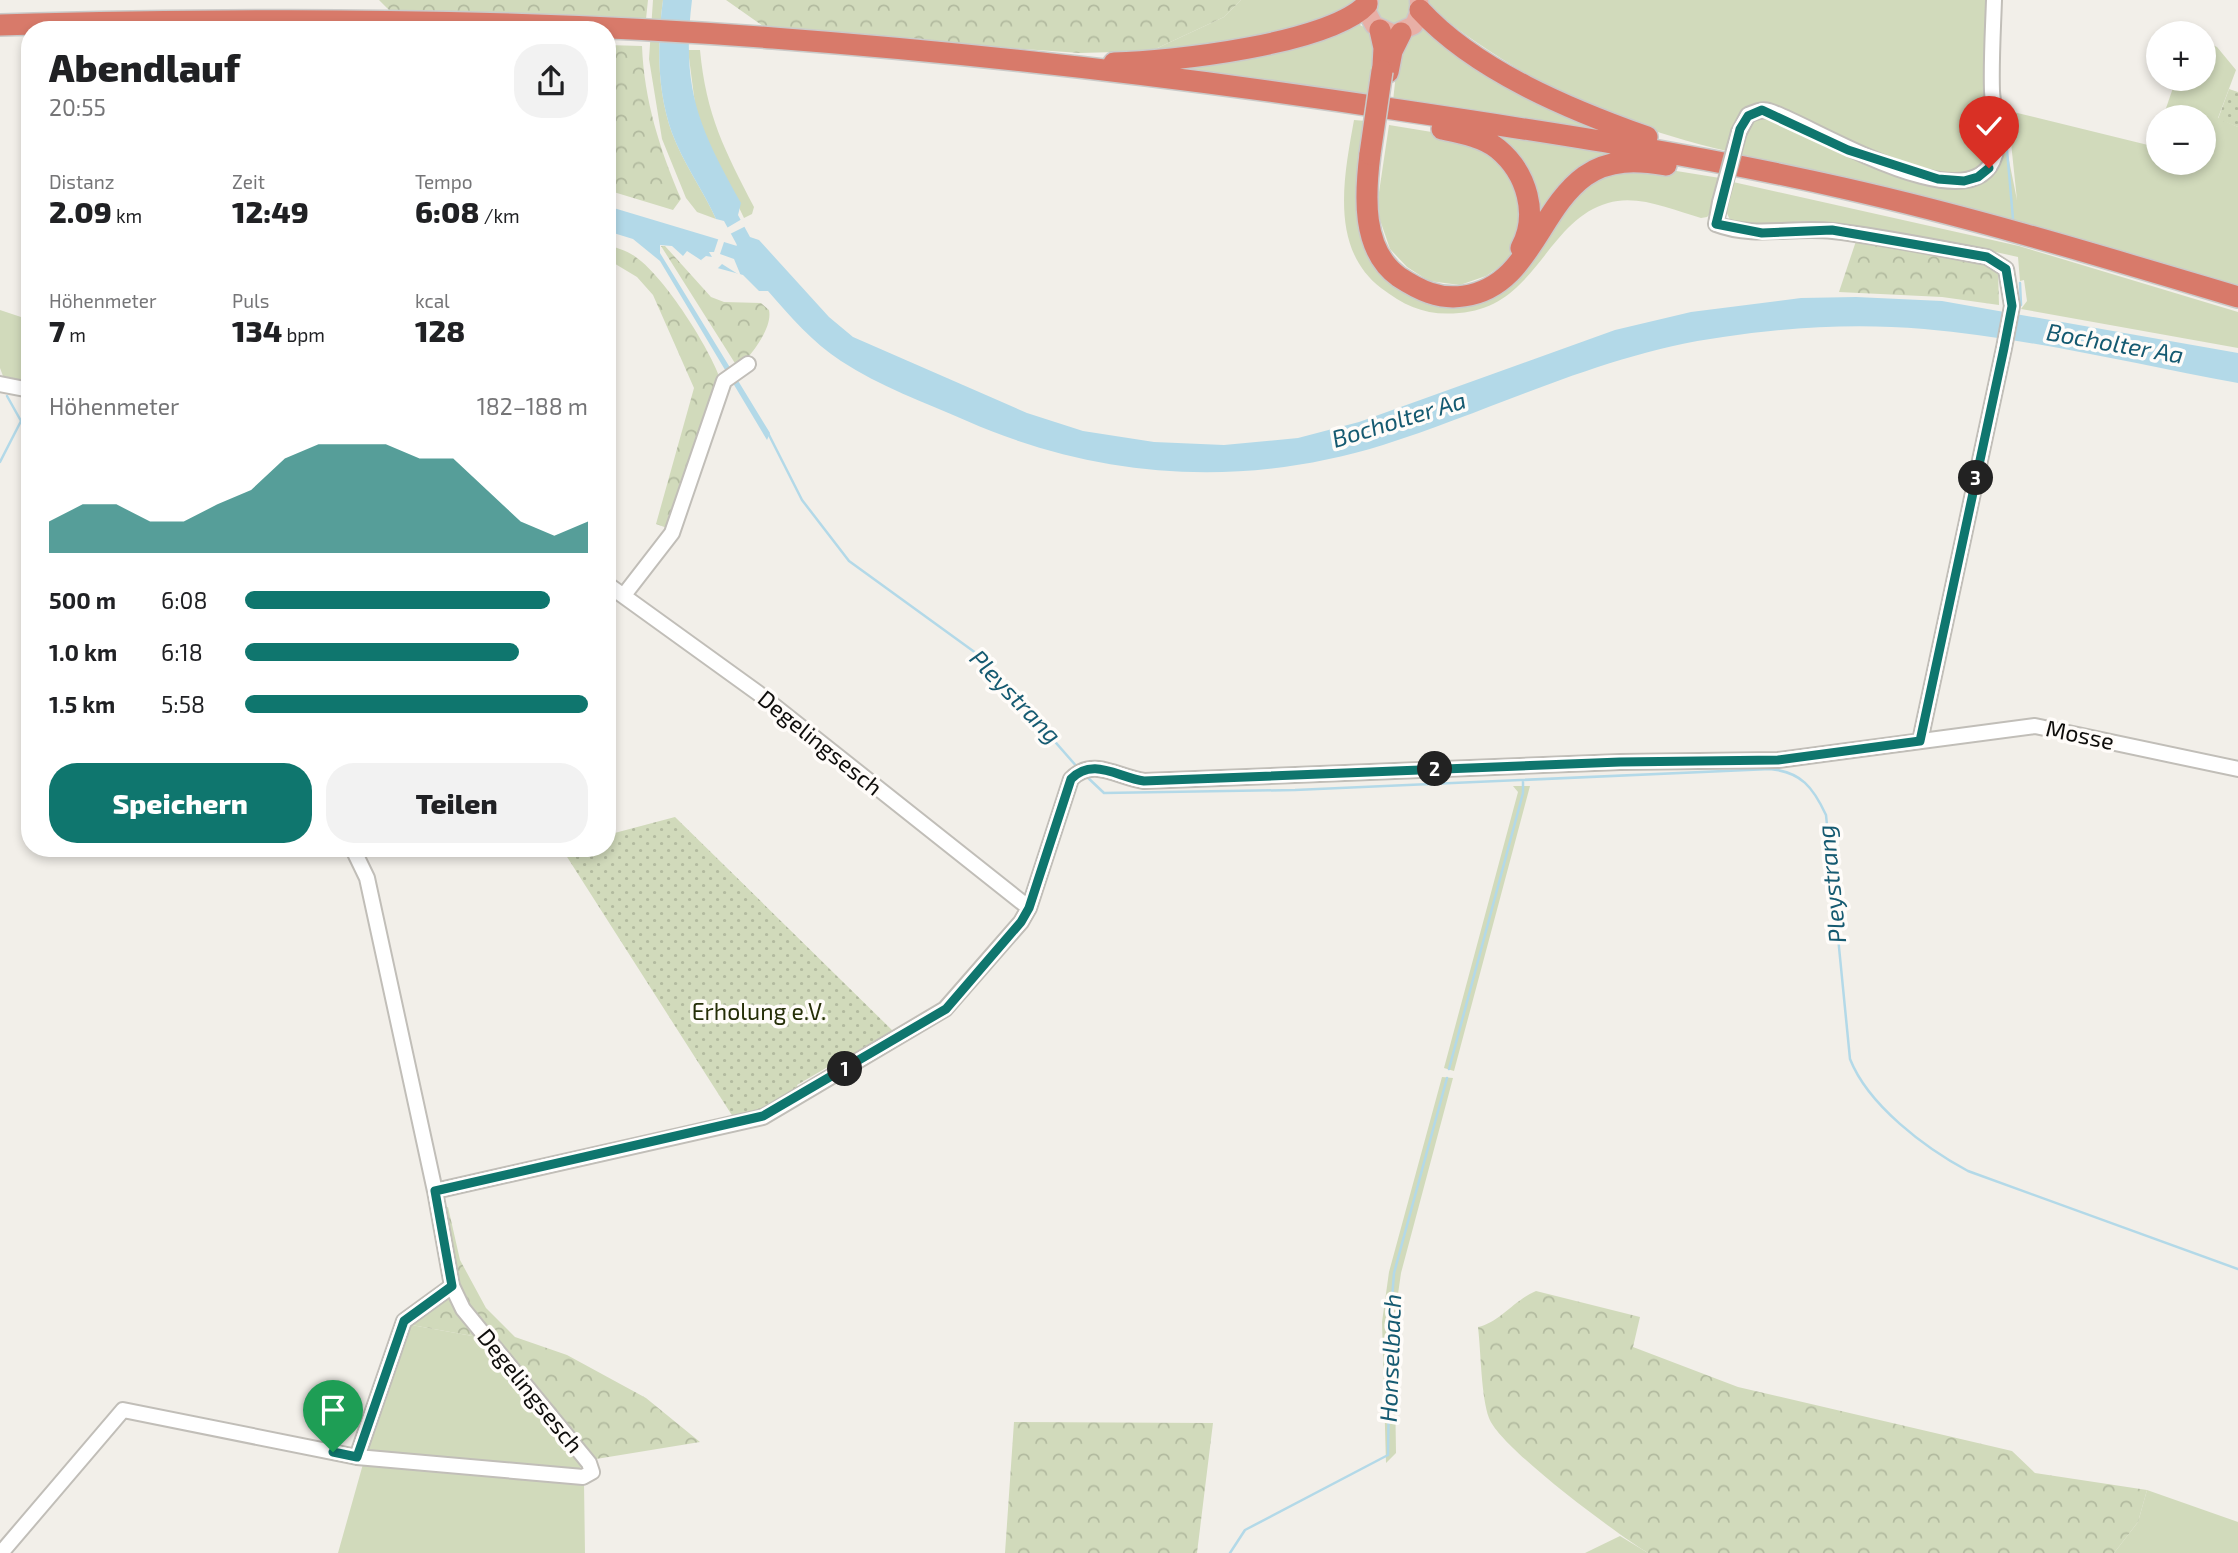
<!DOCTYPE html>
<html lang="de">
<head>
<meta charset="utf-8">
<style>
  :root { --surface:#fff; --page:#f2f2f2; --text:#202124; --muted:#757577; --accent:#0f766e }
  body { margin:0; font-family:"Exo 2",sans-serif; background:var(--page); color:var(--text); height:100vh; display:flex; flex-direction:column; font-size:26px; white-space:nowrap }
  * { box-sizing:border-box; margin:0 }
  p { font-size:23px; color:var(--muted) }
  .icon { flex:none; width:38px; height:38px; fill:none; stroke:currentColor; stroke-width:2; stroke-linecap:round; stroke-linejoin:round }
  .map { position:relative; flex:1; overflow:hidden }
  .drawer { position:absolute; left:21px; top:21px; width:595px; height:836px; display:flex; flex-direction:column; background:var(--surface); border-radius:28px; box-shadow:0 4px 10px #0003 }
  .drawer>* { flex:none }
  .fabs { position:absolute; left:2146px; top:21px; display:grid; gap:14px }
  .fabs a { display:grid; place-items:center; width:70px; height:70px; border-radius:50%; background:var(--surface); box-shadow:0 4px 10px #0003; font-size:35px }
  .pin { position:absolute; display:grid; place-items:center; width:60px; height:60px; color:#fff; margin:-72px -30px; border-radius:50% 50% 50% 0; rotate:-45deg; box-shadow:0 0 7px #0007 }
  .pin .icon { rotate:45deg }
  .km { position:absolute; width:35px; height:35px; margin:-18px; border-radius:50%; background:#222; color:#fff; font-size:19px; line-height:35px; text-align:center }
  .round { display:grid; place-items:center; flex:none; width:74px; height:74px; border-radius:28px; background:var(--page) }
  .head { display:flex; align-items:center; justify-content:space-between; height:119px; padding:0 28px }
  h1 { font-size:38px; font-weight:800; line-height:52px }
  .metrics { display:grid; grid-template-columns:repeat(3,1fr); gap:10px; height:119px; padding:7px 28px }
  .metrics div { display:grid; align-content:center }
  .metrics b { font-size:30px; font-weight:800 }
  .metrics small { font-size:19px; font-weight:400 }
  .metrics p { font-size:19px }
  .chart { height:196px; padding:14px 28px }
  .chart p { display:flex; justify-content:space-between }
  .chart svg { width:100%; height:126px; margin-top:7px; fill:var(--accent); opacity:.7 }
  .primary-button { display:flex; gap:14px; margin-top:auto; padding:14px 28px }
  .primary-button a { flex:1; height:80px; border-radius:28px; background:var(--accent); color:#fff; font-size:28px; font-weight:800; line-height:80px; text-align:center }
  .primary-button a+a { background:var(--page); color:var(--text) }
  ul { padding:0 28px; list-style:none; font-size:23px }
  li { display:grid; grid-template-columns:112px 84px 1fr; align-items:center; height:52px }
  li i { height:18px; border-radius:9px; background:var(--accent) }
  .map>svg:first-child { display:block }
</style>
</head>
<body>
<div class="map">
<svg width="2238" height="1553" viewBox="0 0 2238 1553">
  <defs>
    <pattern id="forest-crowns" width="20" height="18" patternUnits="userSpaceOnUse" patternTransform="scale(1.75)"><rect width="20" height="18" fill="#d1dabb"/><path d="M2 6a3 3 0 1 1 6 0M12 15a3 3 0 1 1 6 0" fill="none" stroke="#b2ba9f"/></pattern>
    <pattern id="garden-dots" width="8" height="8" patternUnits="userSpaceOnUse" patternTransform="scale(1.75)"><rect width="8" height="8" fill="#d1dabb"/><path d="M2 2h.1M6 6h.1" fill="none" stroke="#b2ba9f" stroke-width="1.8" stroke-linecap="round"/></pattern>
  </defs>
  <rect width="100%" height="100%" fill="#f2efe9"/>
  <!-- green -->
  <path fill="#d1dabb" d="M653 0H663C657 44 657 91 672 133 683 163 703 190 716 219L697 212 686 198 662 139 649 59Z
    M1241 0H1363C1316 34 1209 46 1151 51L1224 17Z
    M1375 0H1413L1411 19 1388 27 1375 13Z
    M1427 0H1989V155L1972 173C1900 178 1828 134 1763 105L1727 151C1614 125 1521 80 1430 8Z
    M1423 22 1632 137 1393 101 1399 46Z
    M1356 23 1372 31 1377 42 1369 99 1122 67Z
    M2203 40 2217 47 2236 70 2218 118 2238 127V289L1975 215 1927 197 1740 155 1747 125 1756 116 1769 115C1807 133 1921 192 1958 189 1971 187 1986 179 1995 168 2005 155 2000 132 2000 116L2017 200 2008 114 2005 110 2152 146 2158 132V163H2203V117H2163L2176 79H2203Z
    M688 50H700C706 115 725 151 754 207L752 214 744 218 706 139 695 104Z
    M1354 120 1367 121 1362 155 1390 277 1481 296 1575 188 1633 164 1720 178 1712 212 1707 217 1701 218C1672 210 1638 194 1608 203 1545 221 1537 307 1459 313 1427 316 1406 307 1381 288 1329 248 1344 176 1354 120Z
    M1389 125 1450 135 1502 158 1524 197 1520 246 1507 262 1486 276 1460 285 1429 281 1407 267 1390 249 1380 220 1378 199Z
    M1478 132 1642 156 1613 158 1534 233V205Z
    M1733 182 2019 246 2238 312V348L2021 309 2027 301 2024 280 2020 281 2018 257C1951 242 1883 227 1815 222 1785 219 1759 231 1730 220L1725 209Z
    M0 310 30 320V382L3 376 0 368Z
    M1513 786H1530L1454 1071 1444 1068 1518 792Z
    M1442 1077 1453 1078 1401 1273 1394 1322 1396 1453 1386 1463 1382 1322 1389 1272Z
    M406 1324 478 1337 584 1462 579 1470 362 1454Z
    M363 1464 584 1483 585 1553H338Z
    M2147 1490 2238 1522V1553H2114L2138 1522Z
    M1620 1536 1648 1553H1585Z"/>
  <!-- forest -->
  <path fill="url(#forest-crowns)" d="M379 0H648L646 19 391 12Z
    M726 0H1241L1224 17 1151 51 1080 53 770 31Z
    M607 45 642 46C644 100 660 150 681 199L673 210 607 190Z
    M1857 238 1991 264 1998 270 1999 305 1942 297 1839 292Z
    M607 245C618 248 628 251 637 258 665 278 710 348 721 381L670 529 656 524 694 388 653 295 637 277 607 259Z
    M661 246H665L711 297 724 302 761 303 769 310C773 328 750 357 738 368Z
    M448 1207 460 1260 486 1308 515 1337 567 1355 646 1398 700 1442 590 1460 478 1337 406 1324 451 1290 441 1209Z
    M1536 1291 1640 1317 1633 1347 1738 1387 2012 1451 2035 1473 2147 1490 2138 1522 2114 1553H1648C1618 1535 1499 1447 1489 1418 1481 1396 1481 1352 1478 1327 1500 1322 1514 1300 1536 1291Z
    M1014 1422 1213 1423 1197 1553H1005Z"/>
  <!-- garden -->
  <path fill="url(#garden-dots)" d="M2229 89 2238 92V127L2218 119Z
    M675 817 894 1032 842 1065 838 1061 797 1085 799 1089 758 1112 735 1120 562 849H607V835Z"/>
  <!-- water -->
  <path fill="#b3d9e8" d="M663 0H692C681 89 699 128 741 203L738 215 750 237 759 240 829 317 853 337 1027 413 1083 431 1154 442 1224 445 1298 438 1359 422 1615 330 1691 312 1801 298 1856 297 1942 301 2238 353V383C2134 364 2029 338 1924 329 1857 323 1790 327 1723 337 1604 353 1496 409 1383 445 1244 488 1101 480 967 421 926 403 879 386 841 361 813 343 790 316 768 291H759L743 275 710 266 687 251 683 256 672 246 660 245V253L770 433 767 440 660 261 633 239 607 231V206L737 245 724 221 716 219C703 190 683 163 672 133 657 91 657 44 663 0Z"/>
  <!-- pier -->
  <path fill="#f2efe9" d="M742 219 746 226 730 234 737 246 724 242 720 254 734 259 741 276 722 264 715 271 704 266 701 260 706 256 712 257 709 252H714L719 237 731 241 725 229Z"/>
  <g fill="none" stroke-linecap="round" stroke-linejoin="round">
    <!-- stream -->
    <path stroke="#b3d9e8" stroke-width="2.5" d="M2004 115 2013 219
      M2020 283 2021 305
      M768 433 802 500 849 561 980 656 1078 768
      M0 462 21 421 7 396
      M1085 775 1104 793 1295 790 1770 769C1801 772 1813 787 1826 815L1850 1059C1868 1105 1925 1148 1968 1171L2238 1269
      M1449 1069 1523 793V781
      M1230 1553 1245 1530 1388 1455 1390 1325 1394 1273 1447 1078"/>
    <defs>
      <path id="minor" d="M1739 132 1748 115C1755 112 1761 109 1769 111 1809 123 1973 229 1995 155 2001 137 1993 110 1992 91 1991 61 1993 30 1994 0
        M1720 202 1716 224C1755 239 1793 226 1833 231 1885 237 1936 248 1987 257L2006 269 2012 306 2004 348 1920 741
        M0 384 30 390
        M607 584 758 693 1029 908
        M624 595 672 533 724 381 748 364
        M435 1191 763 1117 945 1009 1021 922 1029 908 1071 779C1093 757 1117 777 1144 781L1620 762 1778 760 2035 726 2238 769
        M357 1457 404 1321 452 1286
        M1 1553 123 1410 357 1457 583 1477 592 1472 589 1463 463 1309 452 1286 435 1191 367 878 353 849"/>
      <path id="major" d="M1369 0 1367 12 1374 25 1394 34 1414 25 1420 10 1419 1"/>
      <path id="highway" d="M1420 10C1476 71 1571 110 1647 137
        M0 25C257 18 517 18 773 38 985 54 1197 79 1406 111 1553 133 1699 155 1843 188 1976 218 2107 258 2238 297
        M1380 30 1384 48 1383 66
        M1114 63C1170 62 1330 44 1367 4
        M1388 72 1392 51 1401 33
        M1442 129C1461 133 1483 137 1498 149 1527 173 1539 215 1521 248
        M1370 154C1365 194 1361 250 1399 277 1419 290 1439 300 1464 296 1529 287 1538 210 1585 176 1609 159 1637 160 1666 165"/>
    </defs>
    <!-- minor casing -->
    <use href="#minor" stroke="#c1beb8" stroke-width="18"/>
    <!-- major casing -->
    <use href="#major" stroke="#cacac9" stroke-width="21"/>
    <!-- highway casing -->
    <use href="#highway" stroke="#cacac9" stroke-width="24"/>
    <!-- minor -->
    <use href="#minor" stroke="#fff" stroke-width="14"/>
    <!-- major -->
    <use href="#major" stroke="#e8afa6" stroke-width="18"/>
    <!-- highway -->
    <use href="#highway" stroke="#d87a6a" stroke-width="21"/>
    <defs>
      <path id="minor-bridge" d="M1720 202 1739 132"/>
      <path id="highway-bridge" d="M1370 154 1382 71"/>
    </defs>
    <!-- minor-bridge casing -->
    <use href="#minor-bridge" stroke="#c1beb8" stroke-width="18" stroke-linecap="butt"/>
    <!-- highway-bridge casing -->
    <use href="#highway-bridge" stroke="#cacac9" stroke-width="24" stroke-linecap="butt"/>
    <!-- minor-bridge -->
    <use href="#minor-bridge" stroke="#fff" stroke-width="14"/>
    <!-- highway-bridge -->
    <use href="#highway-bridge" stroke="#d87a6a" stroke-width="21"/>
  </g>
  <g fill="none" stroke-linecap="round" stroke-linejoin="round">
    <defs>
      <path id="route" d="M333 1452 357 1457 404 1321 452 1286 435 1191 763 1116 946 1009 1021 922 1029 908 1071 779C1093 757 1117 777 1144 781L1620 762 1778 760 1920 741 2004 348 2012 306 2006 269 1987 257 1832 230 1762 233 1716 224 1740 129 1748 116 1762 110 1848 150 1938 179 1964 181 1978 177 1989 168"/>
    </defs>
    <!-- route casing -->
    <use href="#route" stroke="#fff" stroke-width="14"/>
    <!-- route -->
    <use href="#route" stroke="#0f766e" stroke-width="9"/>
  </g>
  <g text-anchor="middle" stroke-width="7" stroke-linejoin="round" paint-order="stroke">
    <!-- street labels -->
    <g font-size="23" fill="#0e0d0b" stroke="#fffcf9">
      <text transform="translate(2080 735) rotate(12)" y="8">Mosse</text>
      <text transform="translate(820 743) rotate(39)" y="8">Degelingsesch</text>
      <text transform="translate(530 1391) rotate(51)" y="8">Degelingsesch</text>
    </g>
    <!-- park labels -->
    <g font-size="23" fill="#252e07" stroke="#fffcf9">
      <text x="759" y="1020">Erholung e.V.</text>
    </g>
    <!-- water labels -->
    <g font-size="24" font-style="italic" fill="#155a71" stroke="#fffcf9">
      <text transform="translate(2115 344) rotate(10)" y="8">Bocholter Aa</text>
      <text transform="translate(1399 420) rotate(-17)" y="8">Bocholter Aa</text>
      <text transform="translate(1015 697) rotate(46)" y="8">Pleystrang</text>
      <text transform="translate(1832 884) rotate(-96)" y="8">Pleystrang</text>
      <text transform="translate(1391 1358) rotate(-88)" y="8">Honselbach</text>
    </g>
  </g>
</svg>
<div class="fabs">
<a>+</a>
<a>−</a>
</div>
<div class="pin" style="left:333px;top:1452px;background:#1e9e55"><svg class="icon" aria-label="arrive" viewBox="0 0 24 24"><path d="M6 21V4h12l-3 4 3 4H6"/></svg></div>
<div class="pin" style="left:1989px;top:168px;background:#d93025"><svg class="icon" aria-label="check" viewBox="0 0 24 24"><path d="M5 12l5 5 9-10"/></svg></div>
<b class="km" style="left:845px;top:1069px">1</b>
<b class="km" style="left:1435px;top:769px">2</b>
<b class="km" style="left:1976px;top:478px">3</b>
<section class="drawer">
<div class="head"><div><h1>Abendlauf</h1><p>20:55</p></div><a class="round"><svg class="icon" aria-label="share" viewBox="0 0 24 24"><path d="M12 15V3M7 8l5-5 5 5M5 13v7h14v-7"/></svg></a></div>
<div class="metrics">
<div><p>Distanz</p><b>2.09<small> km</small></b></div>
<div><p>Zeit</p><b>12:49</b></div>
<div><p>Tempo</p><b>6:08<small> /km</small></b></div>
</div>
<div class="metrics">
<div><p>Höhenmeter</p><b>7<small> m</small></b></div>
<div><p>Puls</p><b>134<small> bpm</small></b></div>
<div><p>kcal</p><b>128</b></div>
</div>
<div class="chart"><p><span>Höhenmeter</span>182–188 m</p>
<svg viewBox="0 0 160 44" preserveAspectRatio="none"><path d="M0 44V33L10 27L20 27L30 33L40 33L50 27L60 22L70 11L80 6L90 6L100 6L110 11L120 11L130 22L140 33L150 38L160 33V44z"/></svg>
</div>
<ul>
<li><b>500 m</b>6:08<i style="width:89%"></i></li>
<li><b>1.0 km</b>6:18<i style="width:80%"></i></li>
<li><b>1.5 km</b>5:58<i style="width:100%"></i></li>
</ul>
<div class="primary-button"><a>Speichern</a><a>Teilen</a></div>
</section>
</div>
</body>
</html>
